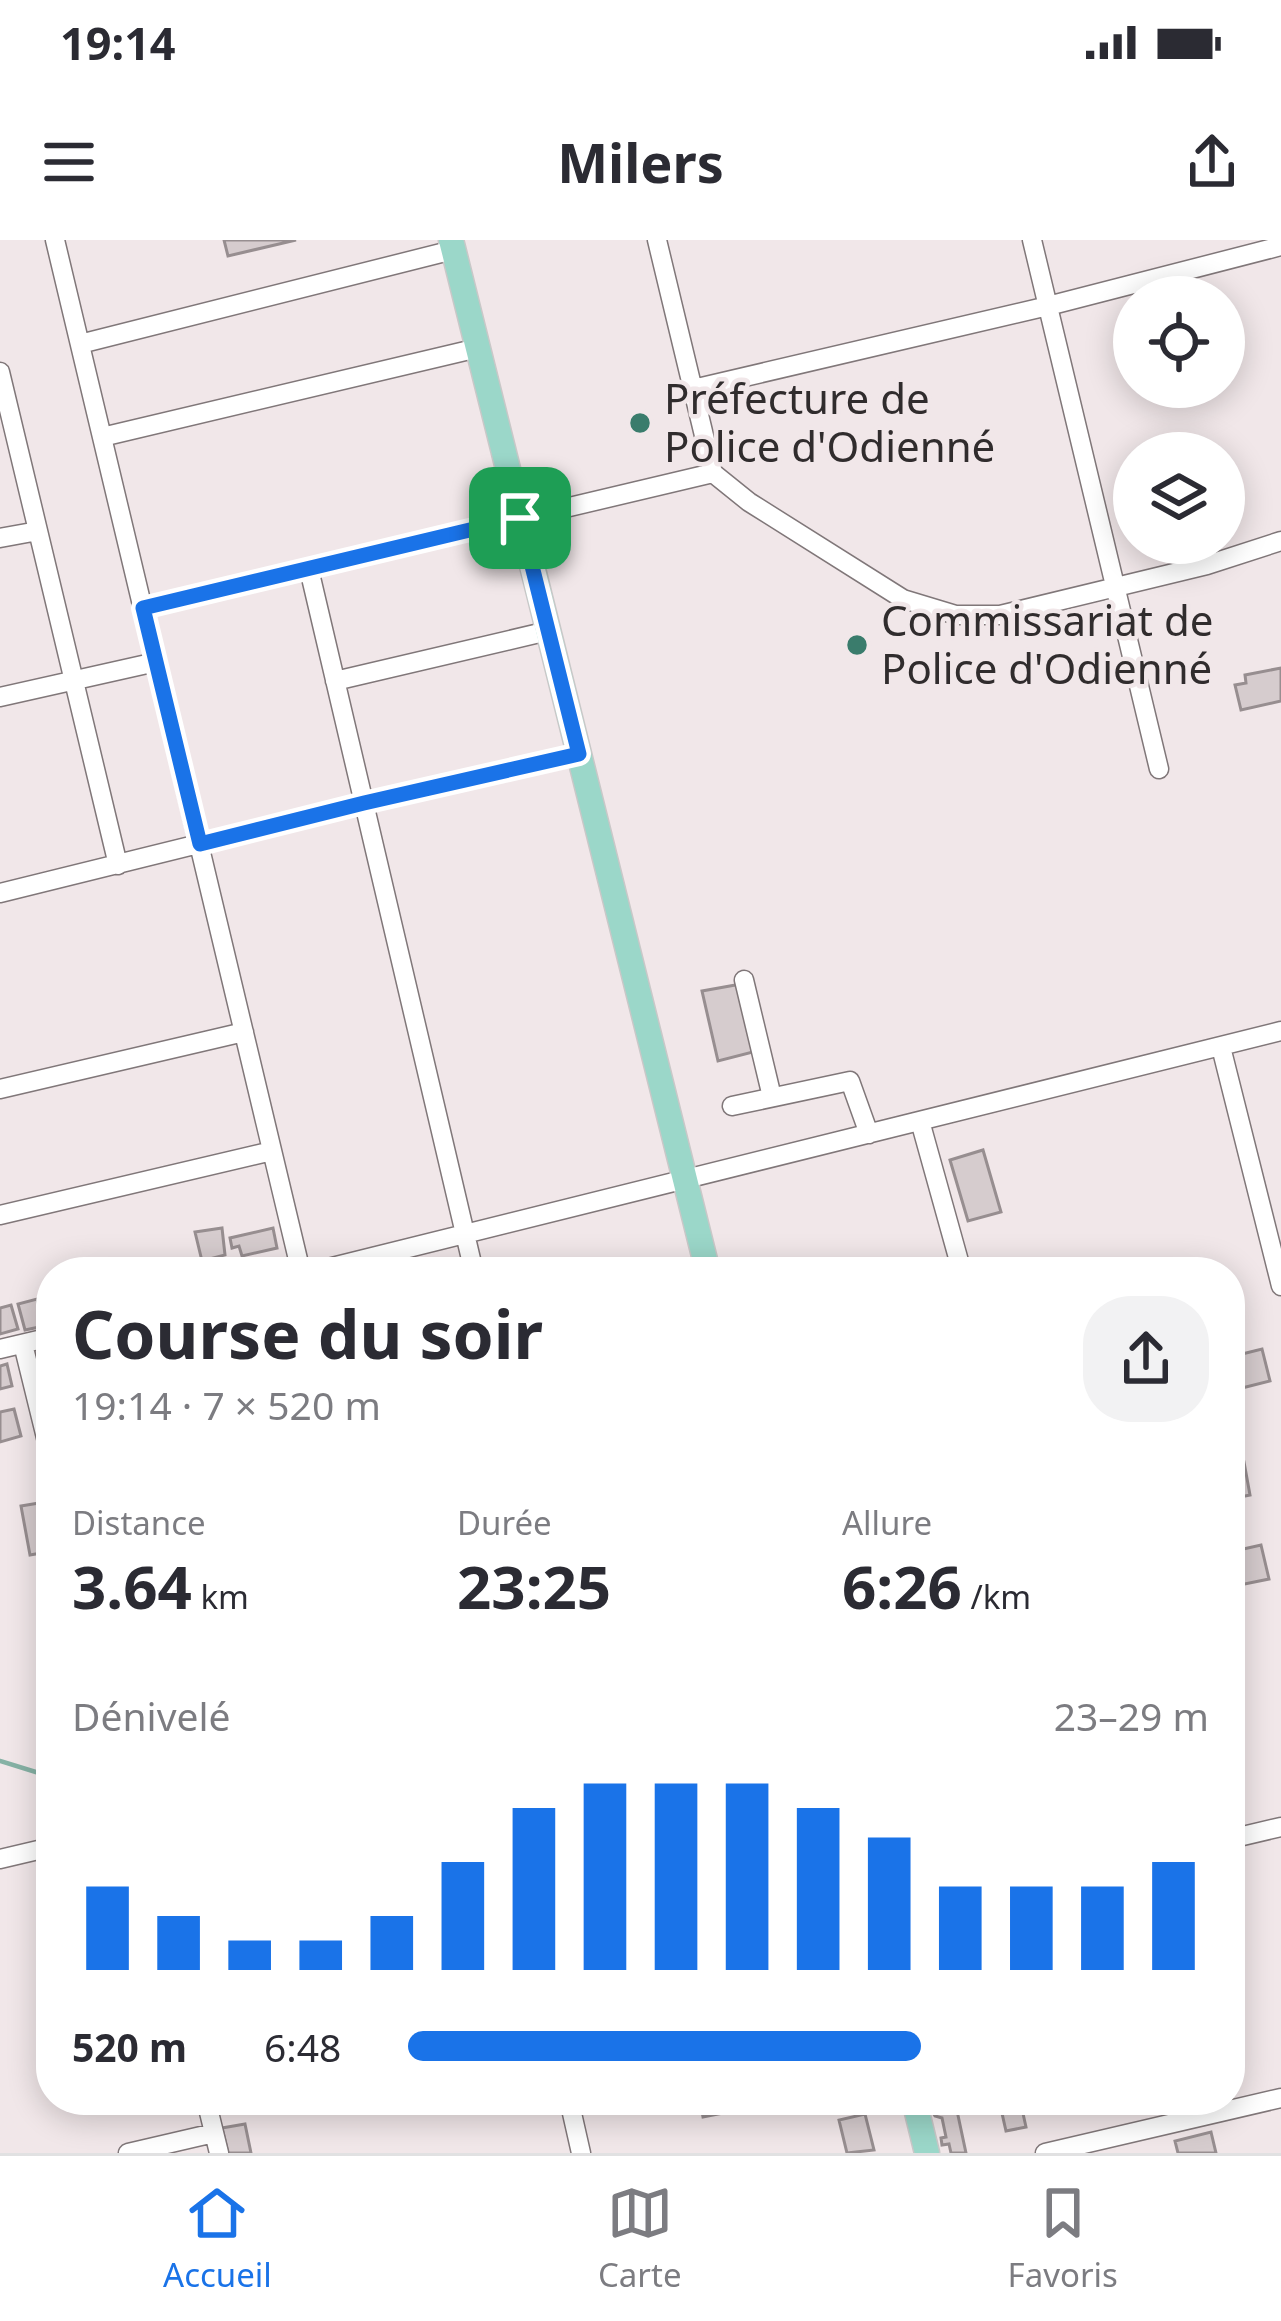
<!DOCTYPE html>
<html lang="fr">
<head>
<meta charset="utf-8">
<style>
  :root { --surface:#fff; --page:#f2f2f3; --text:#2b2b33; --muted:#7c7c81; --line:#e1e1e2; --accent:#1a73e8 }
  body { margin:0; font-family:"Noto Sans",sans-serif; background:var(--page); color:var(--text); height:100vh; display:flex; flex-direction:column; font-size:45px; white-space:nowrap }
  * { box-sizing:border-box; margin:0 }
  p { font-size:39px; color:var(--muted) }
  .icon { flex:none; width:66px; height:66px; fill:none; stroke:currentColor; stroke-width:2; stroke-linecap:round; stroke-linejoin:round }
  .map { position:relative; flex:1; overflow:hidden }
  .panel { position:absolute; left:36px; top:1017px; width:1209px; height:858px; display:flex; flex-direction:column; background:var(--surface); border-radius:48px; box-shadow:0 6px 30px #0003 }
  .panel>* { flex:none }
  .tools { position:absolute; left:1113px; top:36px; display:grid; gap:24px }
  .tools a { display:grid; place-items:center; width:132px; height:132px; border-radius:50%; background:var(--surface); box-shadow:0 6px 30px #0003; font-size:60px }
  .pin { position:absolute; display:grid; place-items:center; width:102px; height:102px; color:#fff; margin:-51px; border-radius:24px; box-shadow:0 6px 18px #0006 }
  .round { display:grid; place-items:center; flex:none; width:126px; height:126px; border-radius:48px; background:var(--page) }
  .headline { display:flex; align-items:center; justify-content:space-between; height:204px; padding:0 36px }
  h1 { font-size:66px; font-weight:700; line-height:90px }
  .stats { display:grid; grid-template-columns:repeat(3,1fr); gap:18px; height:204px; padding:12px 36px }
  .stats div { display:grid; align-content:center }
  .stats b { font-size:60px; font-weight:700 }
  .stats small { font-size:33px; font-weight:400 }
  .stats p { font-size:33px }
  .chart { height:336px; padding:24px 36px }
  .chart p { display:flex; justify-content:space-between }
  .chart svg { width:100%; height:216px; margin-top:12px; stroke:var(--accent); stroke-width:6 }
  ul { padding:0 36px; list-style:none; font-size:39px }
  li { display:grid; grid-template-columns:192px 144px 1fr; align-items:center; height:90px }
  li i { height:30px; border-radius:15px; background:var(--accent) }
  .status { display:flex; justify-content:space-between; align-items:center; height:84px; padding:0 60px; background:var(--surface); direction:ltr }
  .status svg { height:33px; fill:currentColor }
  header { display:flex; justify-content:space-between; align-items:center; height:156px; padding:0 36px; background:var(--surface); font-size:54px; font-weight:700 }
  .tab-bar { display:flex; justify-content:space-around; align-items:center; height:168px; border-top:3px solid var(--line); background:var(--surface); font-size:33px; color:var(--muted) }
  .tab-bar a { display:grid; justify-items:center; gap:6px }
  .tab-bar .active { color:var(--accent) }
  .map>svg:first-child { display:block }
</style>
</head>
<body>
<div class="status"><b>19:14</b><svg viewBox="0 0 49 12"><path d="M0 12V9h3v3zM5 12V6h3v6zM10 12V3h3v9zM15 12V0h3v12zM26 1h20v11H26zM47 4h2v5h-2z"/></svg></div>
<header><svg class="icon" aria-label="menu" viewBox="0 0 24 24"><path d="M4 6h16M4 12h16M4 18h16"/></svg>Milers<svg class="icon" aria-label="share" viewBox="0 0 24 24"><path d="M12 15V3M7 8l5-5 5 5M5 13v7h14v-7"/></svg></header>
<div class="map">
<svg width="1281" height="1913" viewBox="0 0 1281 1913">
  <rect width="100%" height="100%" fill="#f1e7e9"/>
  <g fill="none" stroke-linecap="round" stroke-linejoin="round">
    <!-- stream -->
    <path stroke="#86b2a5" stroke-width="4.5" d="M0 1521 39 1533 51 1541"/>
  </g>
  <!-- building -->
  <path fill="#d6ccce" stroke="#978e90" stroke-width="3" d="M224 0H296L228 16Z
    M1134 90V120L1128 121 1119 94Z
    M1281 428V461L1241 470 1235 445 1246 443 1245 435Z
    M741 744 757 811 718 821 702 751Z
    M983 910 1001 972 968 981 950 920Z
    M222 988 225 1015 202 1021 195 992Z
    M273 988 277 1008 242 1016 239 1006 232 1008 230 998Z
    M37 1059 44 1086 25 1090 18 1064Z
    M11 1065 18 1089 0 1094V1068Z
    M1262 1109 1270 1141 1230 1151V1117Z
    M7 1124 12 1146 0 1149V1126Z
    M14 1169 21 1196 0 1202V1172Z
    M1244 1222 1250 1255 1230 1259V1225Z
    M39 1263 47 1312 30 1315 21 1266Z
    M1261 1305 1269 1339 1230 1347V1312Z
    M700 1860H725L728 1872 703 1877Z
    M999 1860H1020L1026 1887 1006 1891Z
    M956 1866 966 1913H951L949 1904 942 1905 941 1898 946 1897 942 1878 935 1876 932 1871Z
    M865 1874 874 1910 847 1913 839 1880Z
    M245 1884 251 1913H228L222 1888Z
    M1211 1892 1216 1913H1178L1175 1901Z"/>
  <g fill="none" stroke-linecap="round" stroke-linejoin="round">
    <defs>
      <path id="minor" d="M55 0 301 1032
        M657 0 713 233 749 262 903 359 956 375H1000L1207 325 1281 301
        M1032 0 1159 529
        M80 104 453 10
        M0 132 118 625
        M693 149 1048 66 1281 6
        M102 197 478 108
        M0 298 38 291
        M309 329 474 1032
        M143 368 713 233
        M335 441 548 391
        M0 457 156 422
        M0 653 364 563 579 515
        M744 740 772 857
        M1221 807 1281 1046
        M0 849 244 792
        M732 866 850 841 869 894
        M920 881 962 1032
        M0 975 272 911
        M312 1032 1281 791
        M23 1104 51 1218
        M0 1109 51 1097
        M1230 1599 1281 1587
        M0 1619 51 1607
        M206 1860 219 1913
        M569 1860 581 1913
        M128 1913 214 1893
        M1045 1913 1281 1858"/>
      <path id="major" d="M451 0 708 1032
        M914 1860 927 1913"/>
    </defs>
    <!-- minor casing -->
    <use href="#minor" stroke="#807779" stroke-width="21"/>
    <!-- major casing -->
    <use href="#major" stroke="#c9c8c8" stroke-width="27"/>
    <!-- minor -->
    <use href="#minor" stroke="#fff" stroke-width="18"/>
    <!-- major -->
    <use href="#major" stroke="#9bd7c9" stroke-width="24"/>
  </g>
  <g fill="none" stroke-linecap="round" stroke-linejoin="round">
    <defs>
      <path id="route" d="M520 278 579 514 364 563 200 604 143 368Z"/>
    </defs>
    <!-- route casing -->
    <use href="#route" stroke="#fff" stroke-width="24"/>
    <!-- route -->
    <use href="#route" stroke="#1a73e8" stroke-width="15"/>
  </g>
  <!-- markers -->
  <g fill="#3a7c6c" stroke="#f1e7e9" stroke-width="4.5">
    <circle cx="640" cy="183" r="12"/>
    <circle cx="857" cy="405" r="12"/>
  </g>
  <g text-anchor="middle" stroke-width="9" stroke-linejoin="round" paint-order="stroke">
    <!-- poi labels -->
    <g font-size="42" fill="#302c2d" stroke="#f1e7e9" text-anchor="start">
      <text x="664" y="174">Préfecture de<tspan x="664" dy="48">Police d'Odienné</tspan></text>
      <text x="881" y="396">Commissariat de<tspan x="881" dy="48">Police d'Odienné</tspan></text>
    </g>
  </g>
</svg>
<div class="tools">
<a><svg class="icon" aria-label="locate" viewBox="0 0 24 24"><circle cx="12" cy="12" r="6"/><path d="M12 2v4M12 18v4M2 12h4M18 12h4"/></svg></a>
<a><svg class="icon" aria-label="layers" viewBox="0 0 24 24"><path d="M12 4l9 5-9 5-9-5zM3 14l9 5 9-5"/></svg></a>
</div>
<div class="pin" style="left:520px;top:278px;background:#1e9e55"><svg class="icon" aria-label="arrive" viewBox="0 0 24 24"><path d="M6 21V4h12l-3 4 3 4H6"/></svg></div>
<section class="panel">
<div class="headline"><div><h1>Course du soir</h1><p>19:14 · 7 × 520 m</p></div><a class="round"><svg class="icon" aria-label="share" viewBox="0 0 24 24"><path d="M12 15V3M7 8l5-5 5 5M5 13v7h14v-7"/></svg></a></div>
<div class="stats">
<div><p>Distance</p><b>3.64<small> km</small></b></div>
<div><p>Durée</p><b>23:25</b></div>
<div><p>Allure</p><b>6:26<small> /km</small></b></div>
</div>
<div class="chart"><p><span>Dénivelé</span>23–29 m</p>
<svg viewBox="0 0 160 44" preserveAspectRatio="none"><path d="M5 44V27M15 44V33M25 44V38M35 44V38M45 44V33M55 44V22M65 44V11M75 44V6M85 44V6M95 44V6M105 44V11M115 44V17M125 44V27M135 44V27M145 44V27M155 44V22"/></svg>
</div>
<ul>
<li><b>520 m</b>6:48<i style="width:64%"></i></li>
</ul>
</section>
</div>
<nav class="tab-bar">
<a class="active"><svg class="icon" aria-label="home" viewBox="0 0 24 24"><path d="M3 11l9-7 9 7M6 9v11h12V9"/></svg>Accueil</a>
<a><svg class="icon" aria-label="map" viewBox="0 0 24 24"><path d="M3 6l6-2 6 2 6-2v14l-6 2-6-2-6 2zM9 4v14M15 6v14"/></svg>Carte</a>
<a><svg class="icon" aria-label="saved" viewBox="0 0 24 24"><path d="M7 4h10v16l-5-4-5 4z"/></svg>Favoris</a>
</nav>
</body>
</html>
